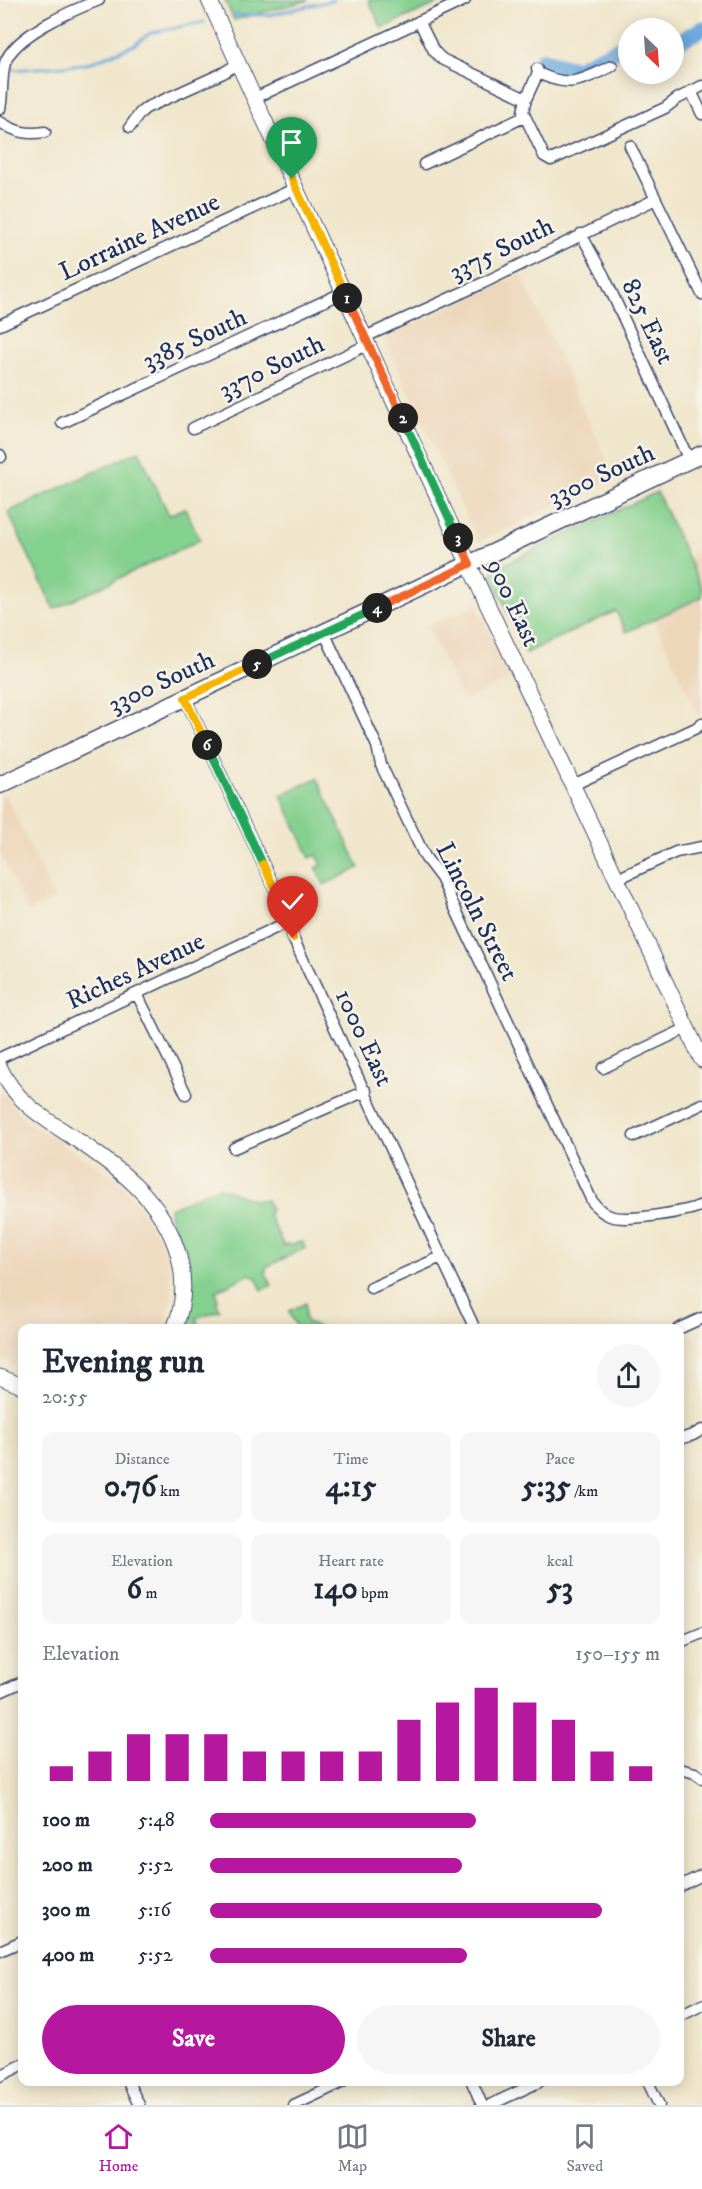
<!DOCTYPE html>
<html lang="en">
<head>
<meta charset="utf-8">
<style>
  :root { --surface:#fff; --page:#f6f6f7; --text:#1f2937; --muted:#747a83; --line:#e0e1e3; --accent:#b5179e }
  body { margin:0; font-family:"IM FELL DW Pica",serif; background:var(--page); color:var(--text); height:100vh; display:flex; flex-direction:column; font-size:22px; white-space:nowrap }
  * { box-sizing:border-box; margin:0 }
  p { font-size:20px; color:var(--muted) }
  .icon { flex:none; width:33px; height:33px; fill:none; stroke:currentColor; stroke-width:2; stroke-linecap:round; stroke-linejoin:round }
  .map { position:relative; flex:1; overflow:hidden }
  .side { position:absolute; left:18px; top:1324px; width:666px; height:762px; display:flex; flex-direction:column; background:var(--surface); border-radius:12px; box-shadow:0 3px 15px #0003 }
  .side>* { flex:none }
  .needle { width:39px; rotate:155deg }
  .controls { position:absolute; left:618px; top:18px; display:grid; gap:12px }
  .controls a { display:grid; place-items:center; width:66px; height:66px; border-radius:50%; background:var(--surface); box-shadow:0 3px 15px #0003; font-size:30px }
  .pin { position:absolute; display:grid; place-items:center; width:51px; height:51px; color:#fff; margin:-62px -26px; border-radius:50% 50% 50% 0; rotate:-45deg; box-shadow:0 0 6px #0007 }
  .pin .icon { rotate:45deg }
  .km { position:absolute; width:30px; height:30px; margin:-15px; border-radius:50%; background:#222; color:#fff; font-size:16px; line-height:30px; text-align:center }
  .round { display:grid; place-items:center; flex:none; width:63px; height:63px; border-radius:32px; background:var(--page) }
  .summary { display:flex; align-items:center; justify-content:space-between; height:102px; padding:0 24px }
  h1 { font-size:33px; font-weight:800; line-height:45px }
  .stats { display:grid; grid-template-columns:repeat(3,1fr); gap:9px; height:102px; padding:6px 24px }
  .stats div { display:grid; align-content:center; border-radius:12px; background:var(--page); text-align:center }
  .stats b { font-size:30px; font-weight:800 }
  .stats small { font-size:16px; font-weight:400 }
  .stats p { font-size:16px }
  .chart { height:168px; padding:12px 24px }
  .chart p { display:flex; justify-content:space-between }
  .chart svg { width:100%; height:108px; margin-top:6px; stroke:var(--accent); stroke-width:6 }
  .cta { display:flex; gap:12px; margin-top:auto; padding:12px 24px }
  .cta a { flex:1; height:69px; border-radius:36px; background:var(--accent); color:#fff; font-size:24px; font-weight:800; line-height:69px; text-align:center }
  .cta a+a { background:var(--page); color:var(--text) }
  ul { padding:0 24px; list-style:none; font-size:20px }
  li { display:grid; grid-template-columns:96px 72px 1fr; align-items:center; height:45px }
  li i { height:15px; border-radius:8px; background:var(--accent) }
  .dock { display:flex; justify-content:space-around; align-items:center; height:84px; border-top:2px solid var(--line); background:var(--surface); font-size:16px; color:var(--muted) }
  .dock a { display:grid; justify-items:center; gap:3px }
  .dock .selected { color:var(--accent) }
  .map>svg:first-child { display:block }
</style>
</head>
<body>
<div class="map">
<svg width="702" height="2105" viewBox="0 0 702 2105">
  <rect width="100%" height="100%" fill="#f7f3e8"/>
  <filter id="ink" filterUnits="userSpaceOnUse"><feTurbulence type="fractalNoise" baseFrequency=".0167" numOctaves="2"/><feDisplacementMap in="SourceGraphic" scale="12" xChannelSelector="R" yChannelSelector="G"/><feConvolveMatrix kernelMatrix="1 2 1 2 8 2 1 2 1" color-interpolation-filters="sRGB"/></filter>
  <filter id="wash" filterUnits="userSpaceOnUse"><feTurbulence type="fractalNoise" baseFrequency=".008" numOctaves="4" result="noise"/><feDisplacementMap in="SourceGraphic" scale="24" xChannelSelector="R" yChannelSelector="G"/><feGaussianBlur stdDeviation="1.35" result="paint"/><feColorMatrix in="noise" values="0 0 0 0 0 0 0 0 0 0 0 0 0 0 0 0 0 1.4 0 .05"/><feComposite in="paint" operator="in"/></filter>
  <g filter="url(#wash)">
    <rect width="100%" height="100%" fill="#f0e6cb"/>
    <!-- built -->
    <path fill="#edd7bb" d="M521 274 615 478 478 542 384 338Z
      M702 550V589L687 557Z
      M702 597V714L698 715 654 620Z
      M476 604 510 679 463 701 428 626Z
      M4 795 7 798 55 899 28 912 0 853V797Z
      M0 1090 24 1119 119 1181 139 1206 159 1237 169 1263 172 1295 165 1322 161 1329H22V1368L0 1359Z"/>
    <!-- green -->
    <path fill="#84d08e" stroke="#508076" stroke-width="1.5" d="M225 0H309L234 20Z
      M368 0H445L382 28Z
      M139 451 169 515 185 508 200 540 54 609 8 512Z
      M657 492 702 589V597L626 632 616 611 526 653 491 574 498 567Z
      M317 778 359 868 324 885 316 868 322 865 317 855 310 858 281 795Z
      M218 1187 253 1200H267L271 1211 268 1214 284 1246 288 1244 290 1246 302 1241 305 1248 266 1267V1274L272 1285 262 1290 256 1278 250 1274 216 1291 218 1300 216 1302 220 1310 196 1318 200 1329H184L190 1291 187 1254 169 1215 170 1208Z
      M306 1303 305 1317 307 1323 323 1329H297L289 1311Z"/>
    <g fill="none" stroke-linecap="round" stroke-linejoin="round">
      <!-- stream -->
      <path stroke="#6ba7dc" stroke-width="3" d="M234 15H269L334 0
        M13 70 87 64 134 45 150 33 204 22"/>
      <!-- river -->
      <path stroke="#6ba7dc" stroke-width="16" d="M674 44 702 29
        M542 60 576 69 628 44"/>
    </g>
  </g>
  <g filter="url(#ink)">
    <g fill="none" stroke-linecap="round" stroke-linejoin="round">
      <defs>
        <path id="street" d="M419 21 434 51 442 59 526 99
          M537 69 538 73 526 99 523 112 544 156 551 160 665 108 677 99 702 86
          M538 73C571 89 582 80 612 66
          M691 91 702 114
          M255 98 465 0
          M0 109C3 95 1 78 5 63 14 35 73 10 99 0
          M0 122C16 132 27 135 45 132
          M130 127 140 113 146 108 223 73 239 63
          M630 146 702 294
          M424 164 524 117
          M581 234 604 276 689 460
          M0 325 296 188
          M365 337 483 283 656 199
          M62 423 344 292
          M193 428 369 344
          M0 455 1 457
          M324 632 377 746 381 765 425 857 441 878 592 1201C597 1208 602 1213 610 1216 625 1222 687 1212 702 1205
          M185 698 290 921 293 938 475 1329
          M573 785 696 728 702 723
          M617 879 676 852 702 847
          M137 994 186 1094
          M0 1058 290 921
          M603 1068 687 1028
          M634 1136 702 1104
          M234 1148 366 1091
          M371 1288 441 1257
          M678 1329 702 1318
          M680 1439 693 1435 702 1430
          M680 1642 702 1633
          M0 1692 22 1682
          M680 1769 695 1773 702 1778
          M680 1886 702 1875
          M0 1951 22 1941
          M680 2016 702 2005
          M0 2076 22 2065
          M128 2082 139 2105
          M472 2082 482 2105
          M648 2082 659 2105
          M294 2105 343 2082
          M490 2105 539 2082"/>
        <path id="secondary" d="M209 0 483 595 702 1060
          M0 1068C14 1099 40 1116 68 1134 115 1165 164 1199 179 1257 185 1281 184 1306 174 1329
          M0 1377 22 1386"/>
        <path id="primary" d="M0 785 702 454"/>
      </defs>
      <!-- street casing -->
      <use href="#street" stroke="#3b4a6e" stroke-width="13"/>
      <!-- secondary casing -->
      <use href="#secondary" stroke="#3b4a6e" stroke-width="17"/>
      <!-- primary casing -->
      <use href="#primary" stroke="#3b4a6e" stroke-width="19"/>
      <!-- street -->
      <use href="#street" stroke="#fff" stroke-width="10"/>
      <!-- secondary -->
      <use href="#secondary" stroke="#fff" stroke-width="15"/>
      <!-- primary -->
      <use href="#primary" stroke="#fff" stroke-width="16"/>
    </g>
  </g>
  <g fill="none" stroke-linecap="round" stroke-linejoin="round" filter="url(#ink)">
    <defs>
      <path id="split-1" d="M292 179 347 298"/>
      <path id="split-2" d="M347 298 403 418"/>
      <path id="split-3" d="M403 418 458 538"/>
      <path id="split-4" d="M377 608 470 564 458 538"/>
      <path id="split-5" d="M257 664 377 608"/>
      <path id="split-6" d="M207 745 185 698 257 664"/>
      <path id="split-7" d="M207 745 263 864"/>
      <path id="split-8" d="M263 864 290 921 293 938"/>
    </defs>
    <!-- split-1 casing -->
    <use href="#split-1" stroke="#fff" stroke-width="12"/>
    <!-- split-2 casing -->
    <use href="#split-2" stroke="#fff" stroke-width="12"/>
    <!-- split-3 casing -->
    <use href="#split-3" stroke="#fff" stroke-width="12"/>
    <!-- split-4 casing -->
    <use href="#split-4" stroke="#fff" stroke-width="12"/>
    <!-- split-5 casing -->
    <use href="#split-5" stroke="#fff" stroke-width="12"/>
    <!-- split-6 casing -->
    <use href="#split-6" stroke="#fff" stroke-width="12"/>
    <!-- split-7 casing -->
    <use href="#split-7" stroke="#fff" stroke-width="12"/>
    <!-- split-8 casing -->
    <use href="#split-8" stroke="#fff" stroke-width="12"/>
    <!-- split-1 -->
    <use href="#split-1" stroke="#f5b400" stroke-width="8"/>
    <!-- split-2 -->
    <use href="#split-2" stroke="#f0652b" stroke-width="8"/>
    <!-- split-3 -->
    <use href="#split-3" stroke="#22a559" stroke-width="8"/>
    <!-- split-4 -->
    <use href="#split-4" stroke="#f0652b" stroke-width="8"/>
    <!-- split-5 -->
    <use href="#split-5" stroke="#22a559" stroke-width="8"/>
    <!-- split-6 -->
    <use href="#split-6" stroke="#f5b400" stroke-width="8"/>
    <!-- split-7 -->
    <use href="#split-7" stroke="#22a559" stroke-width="8"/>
    <!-- split-8 -->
    <use href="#split-8" stroke="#f5b400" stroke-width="8"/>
  </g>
  <g text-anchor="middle" stroke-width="5" stroke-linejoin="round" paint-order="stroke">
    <!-- street labels -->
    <g font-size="26" fill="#1b2f5e" stroke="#f7f3e8">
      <text transform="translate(139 236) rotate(-25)" y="9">Lorraine Avenue</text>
      <text transform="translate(501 248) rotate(-26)" y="9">3375 South</text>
      <text transform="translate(649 321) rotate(65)" y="9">825 East</text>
      <text transform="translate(194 338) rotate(-25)" y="9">3385 South</text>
      <text transform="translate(271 366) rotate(-26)" y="9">3370 South</text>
      <text transform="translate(601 474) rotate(-25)" y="9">3300 South</text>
      <text transform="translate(514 602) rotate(65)" y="9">900 East</text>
      <text transform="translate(161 681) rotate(-25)" y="9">3300 South</text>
      <text transform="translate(478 911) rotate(63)" y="9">Lincoln Street</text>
      <text transform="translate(135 970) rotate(-25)" y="9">Riches Avenue</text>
      <text transform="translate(365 1037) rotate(65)" y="9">1000 East</text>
    </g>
  </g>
</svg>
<div class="controls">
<a><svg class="needle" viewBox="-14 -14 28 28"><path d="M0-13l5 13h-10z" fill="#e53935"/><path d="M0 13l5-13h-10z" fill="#747a83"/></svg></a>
</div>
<div class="pin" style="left:292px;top:179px;background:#1e9e55"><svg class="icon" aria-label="arrive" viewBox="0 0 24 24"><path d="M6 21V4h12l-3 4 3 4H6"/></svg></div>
<div class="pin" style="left:293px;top:938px;background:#d93025"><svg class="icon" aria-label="check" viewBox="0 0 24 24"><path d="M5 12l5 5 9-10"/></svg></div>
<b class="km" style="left:347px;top:298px">1</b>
<b class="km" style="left:403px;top:418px">2</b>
<b class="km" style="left:458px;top:538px">3</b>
<b class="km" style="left:377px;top:608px">4</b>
<b class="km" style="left:257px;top:664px">5</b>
<b class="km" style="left:207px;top:745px">6</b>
<section class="side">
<div class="summary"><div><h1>Evening run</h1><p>20:55</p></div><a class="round"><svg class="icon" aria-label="share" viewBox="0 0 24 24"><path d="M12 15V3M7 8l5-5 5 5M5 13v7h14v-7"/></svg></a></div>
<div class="stats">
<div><p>Distance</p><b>0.76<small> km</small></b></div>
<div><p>Time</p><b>4:15</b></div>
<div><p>Pace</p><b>5:35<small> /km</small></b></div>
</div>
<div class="stats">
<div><p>Elevation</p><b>6<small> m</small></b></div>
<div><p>Heart rate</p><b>140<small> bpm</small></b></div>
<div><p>kcal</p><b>53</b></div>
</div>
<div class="chart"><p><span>Elevation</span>150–155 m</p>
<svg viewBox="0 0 160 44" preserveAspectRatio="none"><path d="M5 44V38M15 44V32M25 44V25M35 44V25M45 44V25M55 44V32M65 44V32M75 44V32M85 44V32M95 44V19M105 44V12M115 44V6M125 44V12M135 44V19M145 44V32M155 44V38"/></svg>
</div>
<ul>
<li><b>100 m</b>5:48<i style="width:59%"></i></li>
<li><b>200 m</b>5:52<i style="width:56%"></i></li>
<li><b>300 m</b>5:16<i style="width:87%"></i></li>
<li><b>400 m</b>5:52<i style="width:57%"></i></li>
</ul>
<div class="cta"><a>Save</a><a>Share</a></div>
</section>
</div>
<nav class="dock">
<a class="selected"><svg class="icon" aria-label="home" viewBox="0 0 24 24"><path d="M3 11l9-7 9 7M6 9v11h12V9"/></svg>Home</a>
<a><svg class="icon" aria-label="map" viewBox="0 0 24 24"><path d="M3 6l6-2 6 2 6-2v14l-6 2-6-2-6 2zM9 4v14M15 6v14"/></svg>Map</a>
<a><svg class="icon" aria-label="saved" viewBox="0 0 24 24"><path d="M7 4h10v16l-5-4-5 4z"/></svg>Saved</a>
</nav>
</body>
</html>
